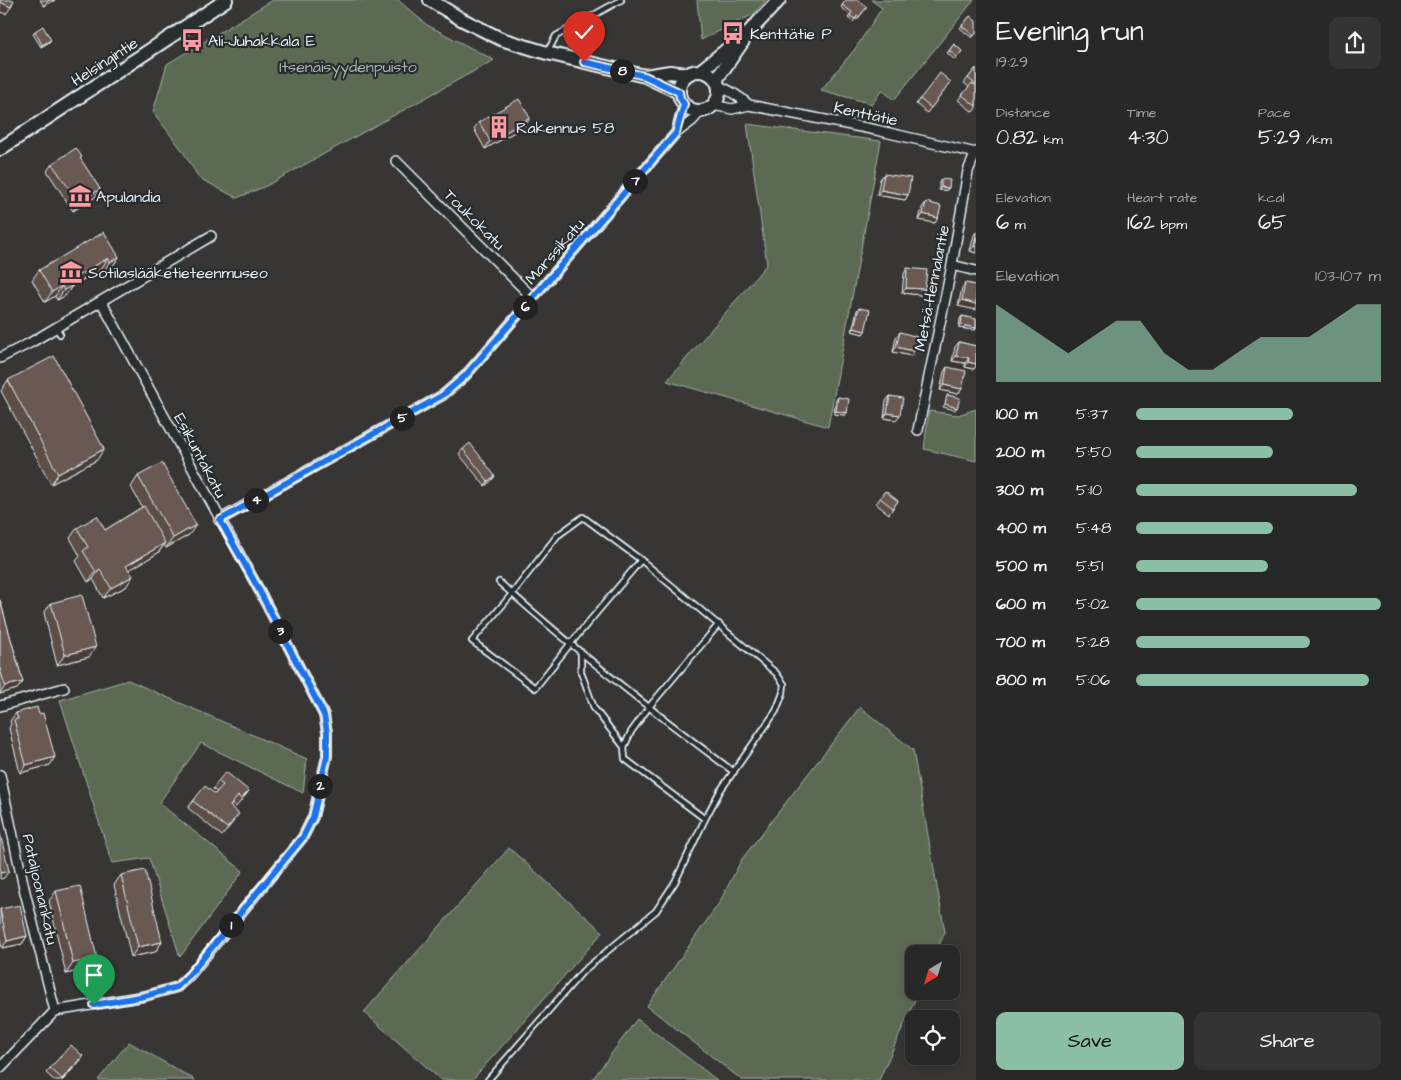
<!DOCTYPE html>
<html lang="en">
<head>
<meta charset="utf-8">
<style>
  :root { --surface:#292828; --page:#353434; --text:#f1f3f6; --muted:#a5a6a8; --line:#454445; --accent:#8abfa5 }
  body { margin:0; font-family:"Architects Daughter",sans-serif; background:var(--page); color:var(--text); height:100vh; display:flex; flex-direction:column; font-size:19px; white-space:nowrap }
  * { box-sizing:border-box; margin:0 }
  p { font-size:16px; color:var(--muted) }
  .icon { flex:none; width:28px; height:28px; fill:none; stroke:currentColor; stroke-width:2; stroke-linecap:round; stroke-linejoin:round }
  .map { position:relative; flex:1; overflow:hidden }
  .sheet { display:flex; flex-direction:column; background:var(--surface); width:425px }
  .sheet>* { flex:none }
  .needle { width:32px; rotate:218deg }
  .fabs { position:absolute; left:905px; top:945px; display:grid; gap:10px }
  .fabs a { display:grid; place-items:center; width:55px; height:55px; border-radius:10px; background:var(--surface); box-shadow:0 2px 8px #0003,0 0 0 1px var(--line); font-size:25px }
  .pin { position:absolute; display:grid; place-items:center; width:42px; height:42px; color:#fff; margin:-51px -21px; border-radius:50% 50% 50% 0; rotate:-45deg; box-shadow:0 0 5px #0007 }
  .pin .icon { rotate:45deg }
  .km { position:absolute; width:25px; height:25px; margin:-12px; border-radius:50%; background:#222; color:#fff; font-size:14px; line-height:25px; text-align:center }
  .round { display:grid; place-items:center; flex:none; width:52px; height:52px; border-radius:10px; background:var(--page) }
  .head { display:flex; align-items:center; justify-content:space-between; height:85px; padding:0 20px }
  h1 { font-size:28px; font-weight:600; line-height:38px }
  .metrics { display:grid; grid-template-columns:repeat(3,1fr); gap:8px; height:85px; padding:5px 20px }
  .metrics div { display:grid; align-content:center }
  .metrics b { font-size:21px; font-weight:600 }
  .metrics small { font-size:14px; font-weight:400 }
  .metrics p { font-size:14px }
  .chart { height:140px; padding:10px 20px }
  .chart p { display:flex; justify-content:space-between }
  .chart svg { width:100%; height:90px; margin-top:5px; fill:var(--accent); opacity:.7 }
  .action { display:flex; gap:10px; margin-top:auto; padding:10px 20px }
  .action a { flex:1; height:58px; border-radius:10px; background:var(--accent); color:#111; font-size:20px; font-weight:600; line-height:58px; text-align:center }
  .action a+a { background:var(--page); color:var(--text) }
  ul { padding:0 20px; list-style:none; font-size:16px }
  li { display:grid; grid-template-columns:80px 60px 1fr; align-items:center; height:38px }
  li i { height:12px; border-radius:6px; background:var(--accent) }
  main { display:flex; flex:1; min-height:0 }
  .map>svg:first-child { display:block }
</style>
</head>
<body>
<main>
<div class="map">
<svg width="976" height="1080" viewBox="0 0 976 1080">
  <rect width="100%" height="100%" fill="#373635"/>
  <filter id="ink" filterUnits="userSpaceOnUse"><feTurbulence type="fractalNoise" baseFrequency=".02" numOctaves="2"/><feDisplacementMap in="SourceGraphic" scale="10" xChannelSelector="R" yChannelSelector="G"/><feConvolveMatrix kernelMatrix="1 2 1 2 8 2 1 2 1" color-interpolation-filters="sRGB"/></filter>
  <g filter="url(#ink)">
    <!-- green -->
    <path fill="#5c6b53" stroke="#a2aea6" d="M273 0H398L427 25 494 60 266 186 237 198 199 178 182 150 153 112 167 64Z
      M697 0H766L754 14 701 40Z
      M871 0H974L894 100 882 90 872 104 821 90 855 49 882 8Z
      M747 124 881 141 828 427 667 381 767 264Z
      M976 409V461L924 449 929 411 958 415Z
      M128 680 307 759 303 793 201 743 159 803 243 871 180 957 149 858 112 863 60 700Z
      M860 707 913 750 945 932 935 954H914V991H919L879 1080H742L647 1006 719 903 742 859Z
      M509 848 603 932 472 1080H441L364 1012Z
      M637 1019 717 1080H592Z
      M129 1042 195 1080H98Z"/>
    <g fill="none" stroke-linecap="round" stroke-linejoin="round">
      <defs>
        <path id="lane" d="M548 51 556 36 621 0
          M56 328 60 334
          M499 582C574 649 653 712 734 772
          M581 652V672L594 708 624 747
          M705 819 625 759 624 747 631 732 649 707 719 624
          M488 1080 583 971 656 911 675 882 705 819 720 791 776 711 783 693 784 684 776 673 641 560 571 643 535 688 472 641 512 594 557 536 583 517 641 560"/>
        <path id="street" d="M718 86C730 90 740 97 749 105
          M713 105 732 109 749 105 876 130 976 153
          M676 133 684 104
          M396 161 533 298
          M952 265 976 271
          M0 358 30 343 211 236
          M918 430 952 265 968 171 976 152
          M219 520 443 395 465 376 676 133 692 121 702 110
          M0 706 64 688
          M0 775 24 888 55 1011
          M0 1068 55 1011 145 996 177 987 190 975 303 837 313 817 327 756V732L324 715 258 588 101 301"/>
        <path id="secondary" d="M430 0 461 19 501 39 547 53 645 76 679 92
          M700 71 749 32 779 0
          M679 91a20 20 0 1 1 40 0a20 20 0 1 1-40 0Z
          M645 76 670 72 687 74
          M716 80 743 41
          M0 149 226 0"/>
      </defs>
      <!-- lane casing -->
      <use href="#lane" stroke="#e8f1f8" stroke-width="8"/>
      <!-- street casing -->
      <use href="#street" stroke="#e8f1f8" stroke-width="12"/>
      <!-- secondary casing -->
      <use href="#secondary" stroke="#e8f1f8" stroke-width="16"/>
      <!-- lane -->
      <use href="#lane" stroke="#2a2d2e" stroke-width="4.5"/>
      <!-- street -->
      <use href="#street" stroke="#2a2d2e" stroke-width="9"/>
      <!-- secondary -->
      <use href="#secondary" stroke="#2a2d2e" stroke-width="12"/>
    </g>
    <!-- wall -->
    <path fill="#5b4d47" stroke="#e8f1f8" d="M40 0H55L44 6Z
      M846 0 867 7 857 20 856 18 853 22 848 18 850 15 841 7Z
      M970 16 976 33 972 38 960 28Z
      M35 31 49 42 41 47 33 34Z
      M954 44 962 51 955 60 947 53Z
      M976 68V108L973 112 958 100 969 87 964 83Z
      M951 82 927 113 916 104 920 99Z
      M479 122 525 126 485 149 474 129Z
      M80 159 100 189 95 197 73 211 47 171 52 164Z
      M884 174 908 195 905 200 877 195 880 179Z
      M941 179 947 190H939V182Z
      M926 202 935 223 919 220 922 208Z
      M976 232V253L970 251 974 235Z
      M119 257 112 267 103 272 101 269 72 286 65 296 57 300 55 296 45 302 32 280 39 270Z
      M907 268 925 289 921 295 902 293 904 274Z
      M965 283 976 285 958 306 962 288Z
      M859 308 865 331 863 334 852 331 857 310Z
      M962 316 976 319V329L975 330 959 328 960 319Z
      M900 332 914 351 911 356 893 352 896 337Z
      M959 342 976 346V366L974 369 965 367V363L952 361 955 347Z
      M947 367 958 394 940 390 944 372Z
      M8 380 97 460 51 484 1 391Z
      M890 396 896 420 884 418 886 401Z
      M838 397 847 413 845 415 834 414 836 400Z
      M463 449 495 476 491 481 485 486 459 454Z
      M138 476 189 535 166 548 164 545 158 553 129 570 126 587 103 598 93 579 88 582 76 561 80 556 70 538 77 528 105 530 142 507 131 487Z
      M885 491 898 501 889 514 876 504Z
      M0 600 23 682 17 689 0 694Z
      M51 603 89 657 57 665 44 613Z
      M16 713 39 714 50 765 20 773 9 728 11 724 10 721Z
      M218 781 249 791 236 807 232 804 230 807 234 821 222 836 188 808 193 801 215 794 217 792 213 789Z
      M121 875 162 942 155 952 131 957 114 885Z
      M56 891 89 968 66 974 49 901Z
      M0 909 27 936 22 944 2 948 0 939Z
      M83 1056 80 1061 63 1080H54L46 1073 50 1068Z"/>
    <!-- shaded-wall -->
    <path fill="#4a3e39" stroke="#e8f1f8" d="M50 0H55L44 6 48 1Z
      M0 2 11 7 6 14 0 12Z
      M51 40 49 42 41 47 42 45Z
      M530 118 525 126 485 149 490 141Z
      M941 187 949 188 947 190H939Z
      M100 189 95 197 73 211 79 203Z
      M881 190 908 195 905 200 877 195Z
      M923 214 938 218 935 223 919 220Z
      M974 246 976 247V253L970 251Z
      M119 257 112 267 103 272 110 262Z
      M108 258 101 269 72 286 65 296 57 300 64 290 69 281Z
      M62 286 55 296 45 302 52 292Z
      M906 288 925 289 921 295 902 293Z
      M962 300 976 304V310L958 306Z
      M961 325 976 328V329L975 330 959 328Z
      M854 328 865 331 863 334 852 331Z
      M896 347 914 351 911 356 893 352Z
      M956 356 969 358 965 363 952 361Z
      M968 362 976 364V366L974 369 965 367Z
      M944 385 962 389 958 394 940 390Z
      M945 404 957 408 955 410 943 407Z
      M836 411 847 413 845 415 834 414Z
      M887 413 900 415 896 420 884 418Z
      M104 449 97 460 51 484 58 474Z
      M495 476 491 481 485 486 488 481Z
      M196 525 189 535 166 548 173 538Z
      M165 543 158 553 119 576 126 566Z
      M100 569 93 579 88 582 96 572Z
      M133 576 126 587 103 598 111 588Z
      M96 647 89 657 57 665 65 655Z
      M23 682 17 689 0 694 5 686Z
      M55 757 50 765 20 773 26 765Z
      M9 871 4 878 0 879V873Z
      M27 936 22 944 2 948 7 941Z
      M162 942 155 952 131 957 138 947Z
      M97 958 89 968 66 974 73 963Z
      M83 1056 80 1061 63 1080H62Z"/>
    <!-- building -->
    <path fill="#6a5952" stroke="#e8f1f8" d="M0 0H14L11 7 0 2Z
      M846 0H858L867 7 859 17 857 16 855 19 850 16 852 12 842 5Z
      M970 16 976 21V33L974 36 962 26Z
      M43 26 51 40 42 45 35 31Z
      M954 44 962 51 957 57 949 51Z
      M976 68V106L962 95 972 83 974 85 975 84 968 78Z
      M940 73 951 82 931 108 920 99Z
      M519 99 530 118 490 141 479 122Z
      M76 148 82 157 80 158 100 189 79 203 52 164Z
      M884 174 911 178 908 195 881 190Z
      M941 179 950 180 949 188 941 187Z
      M926 202 941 206 938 218 923 214Z
      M104 232 119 257 110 262 108 258 69 281 72 286 64 290 62 286 52 292 39 270Z
      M976 237V247L974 246Z
      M907 268 927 270 925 289 906 288Z
      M965 283 976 285V304L962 300Z
      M859 308 870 310 865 331 854 328Z
      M962 316 976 319V328L961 325Z
      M900 332 918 337 914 351 896 347Z
      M959 342 976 346V364L968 362 969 358 956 356Z
      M54 356 104 449 58 474 8 380Z
      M947 367 966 371 962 389 944 385Z
      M947 395 960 398 957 408 945 404Z
      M890 396 903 398 900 415 887 413Z
      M838 397 849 399 847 413 836 411Z
      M470 443 495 476 488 481 463 449Z
      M162 463 196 525 173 538 138 476Z
      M885 491 898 501 893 508 880 498Z
      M144 506 165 543 126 566 133 576 111 588 100 569 96 572 83 551 88 547 77 528 97 516 105 530Z
      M82 595 96 647 65 655 51 603Z
      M0 600 23 682 5 686 0 669Z
      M37 707 39 714 43 713 55 757 26 765 14 720 18 719 16 713Z
      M226 772 249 791 241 799 238 796 230 806 239 814 227 828 193 801 205 786 215 794 223 785 218 781Z
      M0 833 9 871 0 873Z
      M145 870 162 942 138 947 121 875Z
      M80 886 97 958 73 963 56 891Z
      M20 905 27 936 7 941 0 909Z
      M71 1045 83 1056 62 1079 50 1068Z"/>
  </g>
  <g fill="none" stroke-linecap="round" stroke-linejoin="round" filter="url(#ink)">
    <defs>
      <path id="route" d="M94 1005 145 996 177 987 190 974 303 837 313 817 327 756V732L324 715 258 588 220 520 443 395 465 376 676 133 684 104 680 98 679 92 645 76 584 62"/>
    </defs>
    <!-- route casing -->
    <use href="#route" stroke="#fff" stroke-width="10"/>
    <!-- route -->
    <use href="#route" stroke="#1a73e8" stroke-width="6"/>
  </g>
  <!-- icons -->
  <defs>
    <symbol id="bus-bare" viewBox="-9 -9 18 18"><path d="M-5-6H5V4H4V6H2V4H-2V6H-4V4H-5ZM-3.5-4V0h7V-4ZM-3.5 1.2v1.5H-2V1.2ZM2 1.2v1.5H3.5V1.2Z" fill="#ff9aa2" stroke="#2a2d2e" stroke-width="2.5" paint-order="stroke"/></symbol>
    <symbol id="building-bare" viewBox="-9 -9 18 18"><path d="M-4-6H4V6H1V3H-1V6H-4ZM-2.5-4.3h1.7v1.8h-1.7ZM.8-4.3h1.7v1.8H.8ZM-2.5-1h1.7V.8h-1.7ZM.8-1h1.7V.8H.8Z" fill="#ff9aa2" stroke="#2a2d2e" stroke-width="2.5" paint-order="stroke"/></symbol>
    <symbol id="museum-bare" viewBox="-9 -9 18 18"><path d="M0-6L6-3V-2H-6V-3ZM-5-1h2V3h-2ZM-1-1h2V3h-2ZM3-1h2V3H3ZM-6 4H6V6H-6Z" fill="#ff9aa2" stroke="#2a2d2e" stroke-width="2.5" paint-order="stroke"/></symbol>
  </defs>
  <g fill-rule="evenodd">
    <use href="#bus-bare" x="717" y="17" width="32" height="32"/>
    <use href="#bus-bare" x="176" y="24" width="32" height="32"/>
    <use href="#building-bare" x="483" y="111" width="32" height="32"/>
    <use href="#museum-bare" x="64" y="180" width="32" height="32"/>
    <use href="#museum-bare" x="55" y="256" width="32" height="32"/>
  </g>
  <g text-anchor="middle" stroke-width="4.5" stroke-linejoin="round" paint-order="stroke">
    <!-- poi labels -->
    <g font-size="16" fill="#e8f1f8" stroke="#2a2d2e" text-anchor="start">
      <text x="750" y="39">Kenttätie P</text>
      <text x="208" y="46">Ali-Juhakkala E</text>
      <text x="516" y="133">Rakennus 58</text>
      <text x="96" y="202">Apulandia</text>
      <text x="88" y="278">Sotilaslääketieteenmuseo</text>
    </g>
    <!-- street labels -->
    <g font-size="16" fill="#e8f1f8" stroke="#2a2d2e">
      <text transform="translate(104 61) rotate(-33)" y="6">Helsingintie</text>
      <text transform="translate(866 113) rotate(12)" y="6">Kenttätie</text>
      <text transform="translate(475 219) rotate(45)" y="6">Toukokatu</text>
      <text transform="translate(554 251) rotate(-49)" y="6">Marssikatu</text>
      <text transform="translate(931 288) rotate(-79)" y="6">Metsä-Hennalantie</text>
      <text transform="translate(201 455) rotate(62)" y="6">Esikuntakatu</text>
      <text transform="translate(41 889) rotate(77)" y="6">Pataljoonankatu</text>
    </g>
    <!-- park labels -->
    <g font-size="16" fill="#a9b5ae" stroke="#2a2d2e">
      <text x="348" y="72">Itsenäisyydenpuisto</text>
    </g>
  </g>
</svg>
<div class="fabs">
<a><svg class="needle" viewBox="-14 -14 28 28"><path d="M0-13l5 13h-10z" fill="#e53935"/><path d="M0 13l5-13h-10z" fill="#a5a6a8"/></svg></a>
<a><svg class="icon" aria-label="locate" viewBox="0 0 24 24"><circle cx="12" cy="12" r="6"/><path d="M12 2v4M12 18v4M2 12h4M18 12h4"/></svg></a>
</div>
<div class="pin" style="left:94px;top:1005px;background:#1e9e55"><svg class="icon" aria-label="arrive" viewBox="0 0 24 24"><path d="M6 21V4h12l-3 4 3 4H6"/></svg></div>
<div class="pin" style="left:584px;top:62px;background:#d93025"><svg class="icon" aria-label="check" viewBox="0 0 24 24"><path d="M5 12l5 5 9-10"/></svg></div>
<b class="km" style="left:231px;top:925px">1</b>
<b class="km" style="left:320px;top:786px">2</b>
<b class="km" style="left:280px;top:631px">3</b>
<b class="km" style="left:256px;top:500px">4</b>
<b class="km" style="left:402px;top:418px">5</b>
<b class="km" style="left:525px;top:307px">6</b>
<b class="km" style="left:635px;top:181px">7</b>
<b class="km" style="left:622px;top:71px">8</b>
</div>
<section class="sheet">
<div class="head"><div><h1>Evening run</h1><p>19:29</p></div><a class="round"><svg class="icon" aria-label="share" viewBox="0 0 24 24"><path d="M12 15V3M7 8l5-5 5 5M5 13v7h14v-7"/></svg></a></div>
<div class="metrics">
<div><p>Distance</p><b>0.82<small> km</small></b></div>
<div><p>Time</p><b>4:30</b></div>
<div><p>Pace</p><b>5:29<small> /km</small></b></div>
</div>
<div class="metrics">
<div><p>Elevation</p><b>6<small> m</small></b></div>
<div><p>Heart rate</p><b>162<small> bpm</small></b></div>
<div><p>kcal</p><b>65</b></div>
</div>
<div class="chart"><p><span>Elevation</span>103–107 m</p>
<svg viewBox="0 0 160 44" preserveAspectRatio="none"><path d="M0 44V6L10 14L20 22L30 30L40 22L50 14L60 14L70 30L80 38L90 38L100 30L110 22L120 22L130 22L140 14L150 6L160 6V44z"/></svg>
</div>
<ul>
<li><b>100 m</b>5:37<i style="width:64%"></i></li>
<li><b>200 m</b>5:50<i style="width:56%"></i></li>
<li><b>300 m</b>5:10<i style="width:90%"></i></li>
<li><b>400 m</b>5:48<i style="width:56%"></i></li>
<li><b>500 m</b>5:51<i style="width:54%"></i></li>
<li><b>600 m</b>5:02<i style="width:100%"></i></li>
<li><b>700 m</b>5:28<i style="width:71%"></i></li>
<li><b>800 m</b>5:06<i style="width:95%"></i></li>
</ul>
<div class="action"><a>Save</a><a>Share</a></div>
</section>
</main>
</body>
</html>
